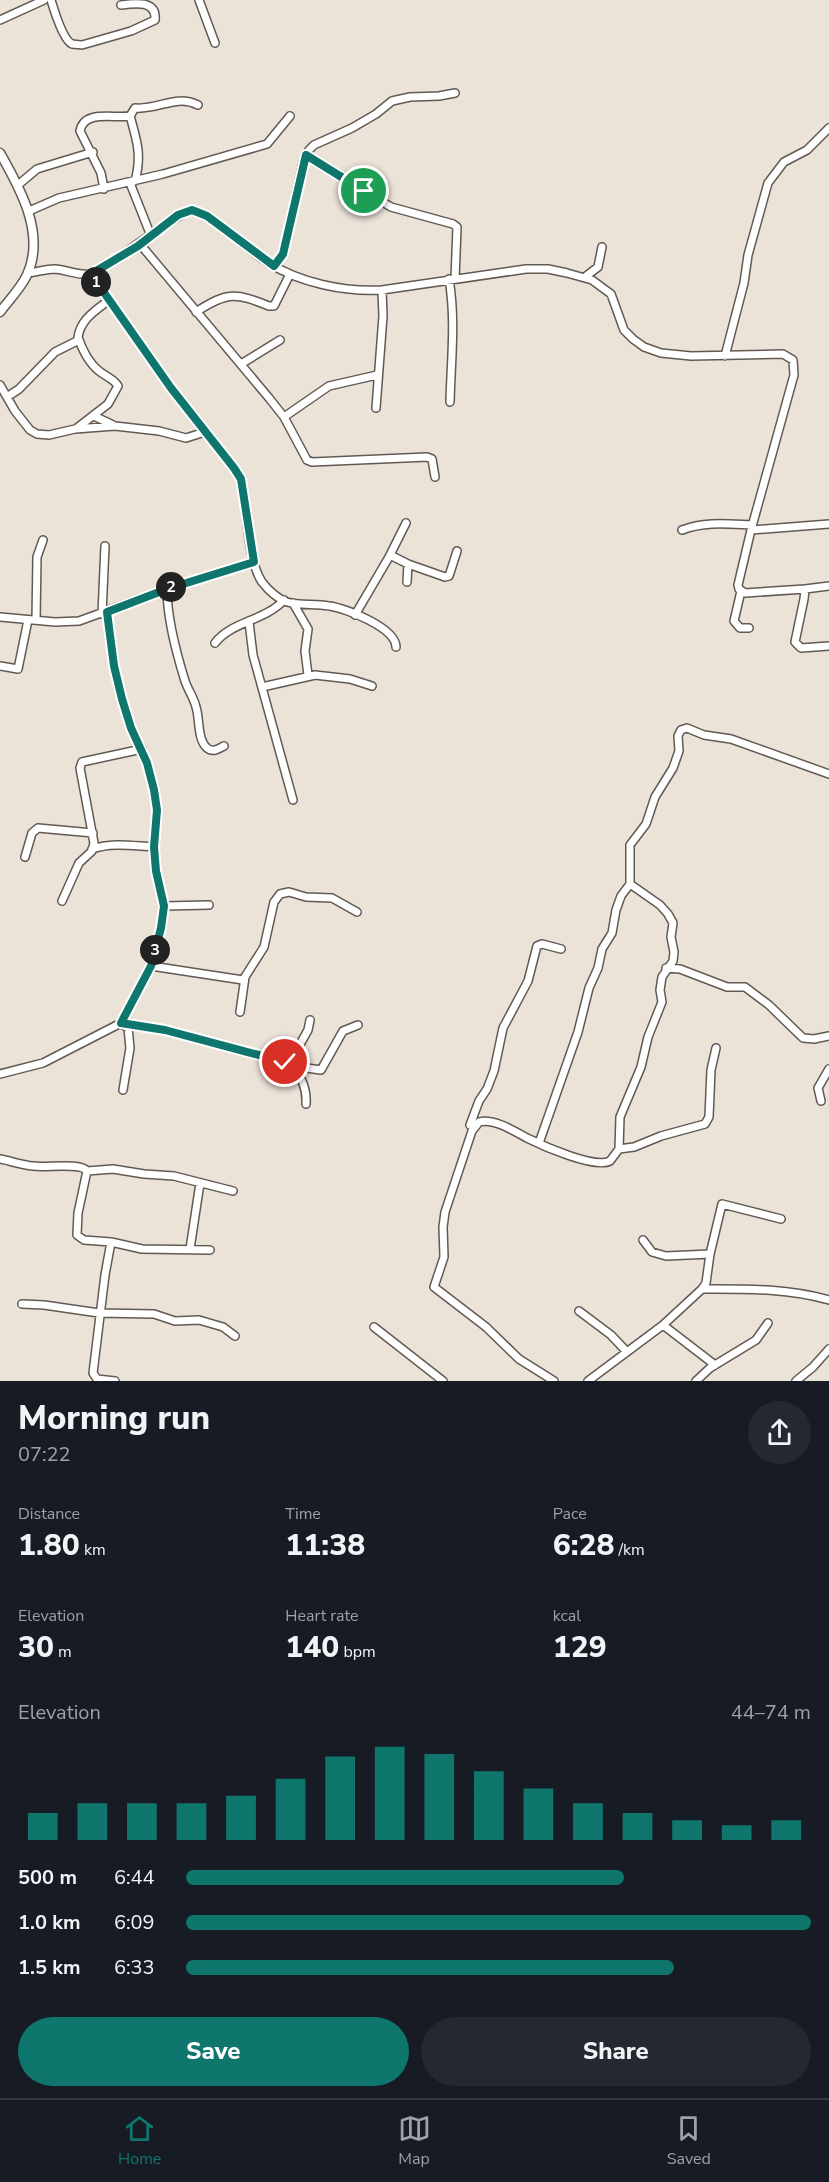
<!DOCTYPE html>
<html lang="en">
<head>
<meta charset="utf-8">
<style>
  :root { --surface:#171b24; --page:#242831; --text:#f1f3f6; --muted:#9ea1a6; --line:#363941; --accent:#0f766e }
  body { margin:0; font-family:"Nunito Sans",sans-serif; background:var(--page); color:var(--text); height:100vh; display:flex; flex-direction:column; font-size:22px; white-space:nowrap }
  * { box-sizing:border-box; margin:0 }
  p { font-size:20px; color:var(--muted) }
  .icon { flex:none; width:33px; height:33px; fill:none; stroke:currentColor; stroke-width:2; stroke-linecap:round; stroke-linejoin:round }
  .map { position:relative; height:1381px; overflow:hidden }
  .side { display:flex; flex-direction:column; background:var(--surface); flex:1 }
  .side>* { flex:none }
  .pin { position:absolute; display:grid; place-items:center; width:51px; height:51px; color:#fff; margin:-26px; border:3px solid #fff; border-radius:50%; box-shadow:0 2px 6px #0007 }
  .km { position:absolute; width:30px; height:30px; margin:-15px; border-radius:50%; background:#222; color:#fff; font-size:16px; line-height:30px; text-align:center }
  .round { display:grid; place-items:center; flex:none; width:63px; height:63px; border-radius:32px; background:var(--page) }
  .summary { display:flex; align-items:center; justify-content:space-between; height:102px; padding:0 18px }
  h1 { font-size:33px; font-weight:800; line-height:45px }
  .stats { display:grid; grid-template-columns:repeat(3,1fr); gap:9px; height:102px; padding:6px 18px }
  .stats div { display:grid; align-content:center }
  .stats b { font-size:30px; font-weight:800 }
  .stats small { font-size:16px; font-weight:400 }
  .stats p { font-size:16px }
  .chart { height:168px; padding:12px 18px }
  .chart p { display:flex; justify-content:space-between }
  .chart svg { width:100%; height:108px; margin-top:6px; stroke:var(--accent); stroke-width:6 }
  .button { display:flex; gap:12px; margin-top:auto; padding:12px 18px }
  .button a { flex:1; height:69px; border-radius:36px; background:var(--accent); color:#fff; font-size:24px; font-weight:800; line-height:69px; text-align:center }
  .button a+a { background:var(--page); color:var(--text) }
  ul { padding:0 18px; list-style:none; font-size:20px }
  li { display:grid; grid-template-columns:96px 72px 1fr; align-items:center; height:45px }
  li i { height:15px; border-radius:8px; background:var(--accent) }
  .menu { display:flex; justify-content:space-around; align-items:center; height:84px; border-top:2px solid var(--line); background:var(--surface); font-size:16px; color:var(--muted) }
  .menu a { display:grid; justify-items:center; gap:3px }
  .menu .active { color:var(--accent) }
  .map>svg:first-child { display:block }
</style>
</head>
<body>
<div class="map">
<svg width="829" height="1381" viewBox="0 0 829 1381">
  <rect width="100%" height="100%" fill="#ebe2d8"/>
  <g fill="none" stroke-linecap="round" stroke-linejoin="round">
    <defs>
      <path id="minor" d="M51 0C54 10 63 40 72 44 74 44 81 45 82 45L131 31 155 20C157 0 135 3 121 5
        M199 0 215 43
        M0 20 44 0
        M306 155 391 207 453 224 457 227 455 279
        M135 181C142 155 137 141 130 116L135 108C159 110 175 94 198 105
        M130 183 151 236
        M18 185 37 169 93 152
        M104 189 101 173 80 131C84 109 115 119 130 116
        M29 211 59 198 163 174 267 144 290 116
        M140 244 269 398 284 417 307 460 312 462 427 457 432 459 435 477
        M274 266 283 254 303 163 309 150 314 145 352 128 376 114 392 101 410 97 439 96 455 93
        M28 273C37 272 46 269 55 269 68 270 83 278 96 272 114 263 180 210 192 211 208 211 251 252 267 262 300 283 344 292 382 290L526 269H548L567 273 592 280 611 294 624 330 633 339 644 347 661 353 691 356 783 354 793 360 794 375 751 530 738 585 739 589 745 593 805 589 804 599 795 642 801 648 829 646
        M91 275 171 389 234 468 241 479C247 507 247 560 262 582 268 590 278 599 287 602 300 606 316 603 329 606 346 608 396 628 396 647
        M585 277 598 267 602 247
        M449 279C456 320 451 361 450 402
        M196 312C228 291 236 293 269 306H274L290 274
        M725 356 744 283 748 255 768 183 784 162 807 150 829 128
        M241 364 280 340
        M0 385 15 411 30 430 37 434 49 435 75 429 115 426 159 431 186 438 205 432
        M7 397 19 389 55 352 79 340
        M376 408 383 316 382 290
        M94 416 113 425
        M284 417 329 386 377 375
        M77 428 108 404 118 386C114 379 105 376 99 371 89 363 82 349 78 337 81 319 95 311 109 300
        M682 530C705 521 729 524 752 525
        M751 530 829 524
        M390 555 408 564 445 577 449 576 457 551
        M407 582 408 564
        M167 589C167 619 176 652 185 681 188 690 194 698 196 707 200 719 197 739 207 748 213 753 218 749 224 746
        M805 589 829 586
        M741 591 734 621 740 628H749
        M293 603 308 629 305 651 308 675
        M102 614 105 546
        M355 615 389 557 406 523
        M0 617 55 622 79 621 167 589 254 562
        M36 620 37 557 43 540
        M249 622 253 655 293 800
        M215 643C232 621 265 621 284 600
        M0 666 18 669 28 620
        M262 687 315 675 350 679 372 686
        M92 849C113 842 133 846 154 847
        M25 857 32 833 38 828 93 833
        M62 901 79 863 92 851 94 843 80 768 82 762 142 749
        M164 906 209 905
        M151 966 243 980 264 947 274 902 280 894 289 892 306 897 332 898 357 912
        M666 968 680 969 727 987H745L769 1005 803 1038 814 1039 829 1036
        M240 1012 245 977
        M121 1023 165 1030 289 1064C301 1073 307 1089 306 1104
        M123 1025 128 1028 130 1048 123 1090
        M289 1064 308 1030 310 1020
        M292 1066 321 1070 343 1031 358 1025
        M0 1074 43 1063 121 1023 151 966 161 928 164 906 156 871 154 847 157 810 154 790 147 763 131 728 122 699 114 666 107 612
        M821 1101 818 1088 829 1069
        M475 1126 470 1125 479 1101 487 1089 494 1071 503 1028 528 981 537 946 542 944 561 949
        M539 1143 578 1032 589 988 598 968 602 949 612 933 616 910 621 896 630 884
        M619 1149 634 1147 661 1136 705 1124 709 1117 711 1070 716 1048
        M0 1159C11 1161 22 1165 33 1166 46 1168 81 1162 87 1171L78 1213 77 1235 84 1240 111 1242 105 1275 93 1373 97 1379 115 1381
        M87 1171 113 1169 144 1174 174 1176 233 1191
        M643 1240 652 1252 666 1256 710 1254
        M111 1242 142 1249 210 1250
        M190 1249 200 1183
        M702 1289C745 1289 787 1288 829 1300
        M22 1304 44 1305 99 1313 154 1314 175 1321 199 1320 223 1327 235 1336
        M579 1311 611 1335 627 1352
        M663 1325 715 1365
        M374 1327 443 1381
        M554 1381 519 1359 486 1327 434 1287 444 1257 443 1227 445 1212 472 1131 479 1122C494 1118 514 1131 527 1138 543 1146 595 1169 610 1161L619 1149 620 1117 641 1067 648 1037 662 1002 660 990 662 977 673 961 674 952 671 937 673 923 668 914 660 905 630 884V845L646 824 655 797 673 768 679 751 678 736 681 730 687 728 704 735 731 739 829 774
        M588 1381 663 1325 702 1289 706 1283 710 1254 722 1204 781 1219
        M696 1381 710 1368 756 1340 768 1323
        M796 1381 813 1367 829 1349"/>
      <path id="major" d="M0 153C20 188 46 234 27 275 21 288 9 300 0 312"/>
    </defs>
    <!-- minor casing -->
    <use href="#minor" stroke="#625a52" stroke-width="10"/>
    <!-- major casing -->
    <use href="#major" stroke="#625a52" stroke-width="11"/>
    <!-- minor -->
    <use href="#minor" stroke="#fff" stroke-width="7"/>
    <!-- major -->
    <use href="#major" stroke="#fff" stroke-width="8"/>
  </g>
  <g fill="none" stroke-linecap="round" stroke-linejoin="round">
    <defs>
      <path id="route" d="M285 1062 165 1030 121 1023 151 966 161 928 164 906 156 871 154 847 157 810 154 790 147 763 131 728 122 699 114 666 107 612 167 589 254 562 241 479 234 468 171 388 91 274 138 246 178 215 192 210 207 216 274 266 283 254 306 155 364 191"/>
    </defs>
    <!-- route casing -->
    <use href="#route" stroke="#fff" stroke-width="12"/>
    <!-- route -->
    <use href="#route" stroke="#0f766e" stroke-width="8"/>
  </g>
</svg>
<div class="pin" style="left:364px;top:191px;background:#1e9e55"><svg class="icon" aria-label="arrive" viewBox="0 0 24 24"><path d="M6 21V4h12l-3 4 3 4H6"/></svg></div>
<div class="pin" style="left:285px;top:1062px;background:#d93025"><svg class="icon" aria-label="check" viewBox="0 0 24 24"><path d="M5 12l5 5 9-10"/></svg></div>
<b class="km" style="left:96px;top:282px">1</b>
<b class="km" style="left:171px;top:587px">2</b>
<b class="km" style="left:155px;top:950px">3</b>
</div>
<section class="side">
<div class="summary"><div><h1>Morning run</h1><p>07:22</p></div><a class="round"><svg class="icon" aria-label="share" viewBox="0 0 24 24"><path d="M12 15V3M7 8l5-5 5 5M5 13v7h14v-7"/></svg></a></div>
<div class="stats">
<div><p>Distance</p><b>1.80<small> km</small></b></div>
<div><p>Time</p><b>11:38</b></div>
<div><p>Pace</p><b>6:28<small> /km</small></b></div>
</div>
<div class="stats">
<div><p>Elevation</p><b>30<small> m</small></b></div>
<div><p>Heart rate</p><b>140<small> bpm</small></b></div>
<div><p>kcal</p><b>129</b></div>
</div>
<div class="chart"><p><span>Elevation</span>44–74 m</p>
<svg viewBox="0 0 160 44" preserveAspectRatio="none"><path d="M5 44V33M15 44V29M25 44V29M35 44V29M45 44V26M55 44V19M65 44V10M75 44V6M85 44V9M95 44V16M105 44V23M115 44V29M125 44V33M135 44V36M145 44V38M155 44V36"/></svg>
</div>
<ul>
<li><b>500 m</b>6:44<i style="width:70%"></i></li>
<li><b>1.0 km</b>6:09<i style="width:100%"></i></li>
<li><b>1.5 km</b>6:33<i style="width:78%"></i></li>
</ul>
<div class="button"><a>Save</a><a>Share</a></div>
</section>
<nav class="menu">
<a class="active"><svg class="icon" aria-label="home" viewBox="0 0 24 24"><path d="M3 11l9-7 9 7M6 9v11h12V9"/></svg>Home</a>
<a><svg class="icon" aria-label="map" viewBox="0 0 24 24"><path d="M3 6l6-2 6 2 6-2v14l-6 2-6-2-6 2zM9 4v14M15 6v14"/></svg>Map</a>
<a><svg class="icon" aria-label="saved" viewBox="0 0 24 24"><path d="M7 4h10v16l-5-4-5 4z"/></svg>Saved</a>
</nav>
</body>
</html>
